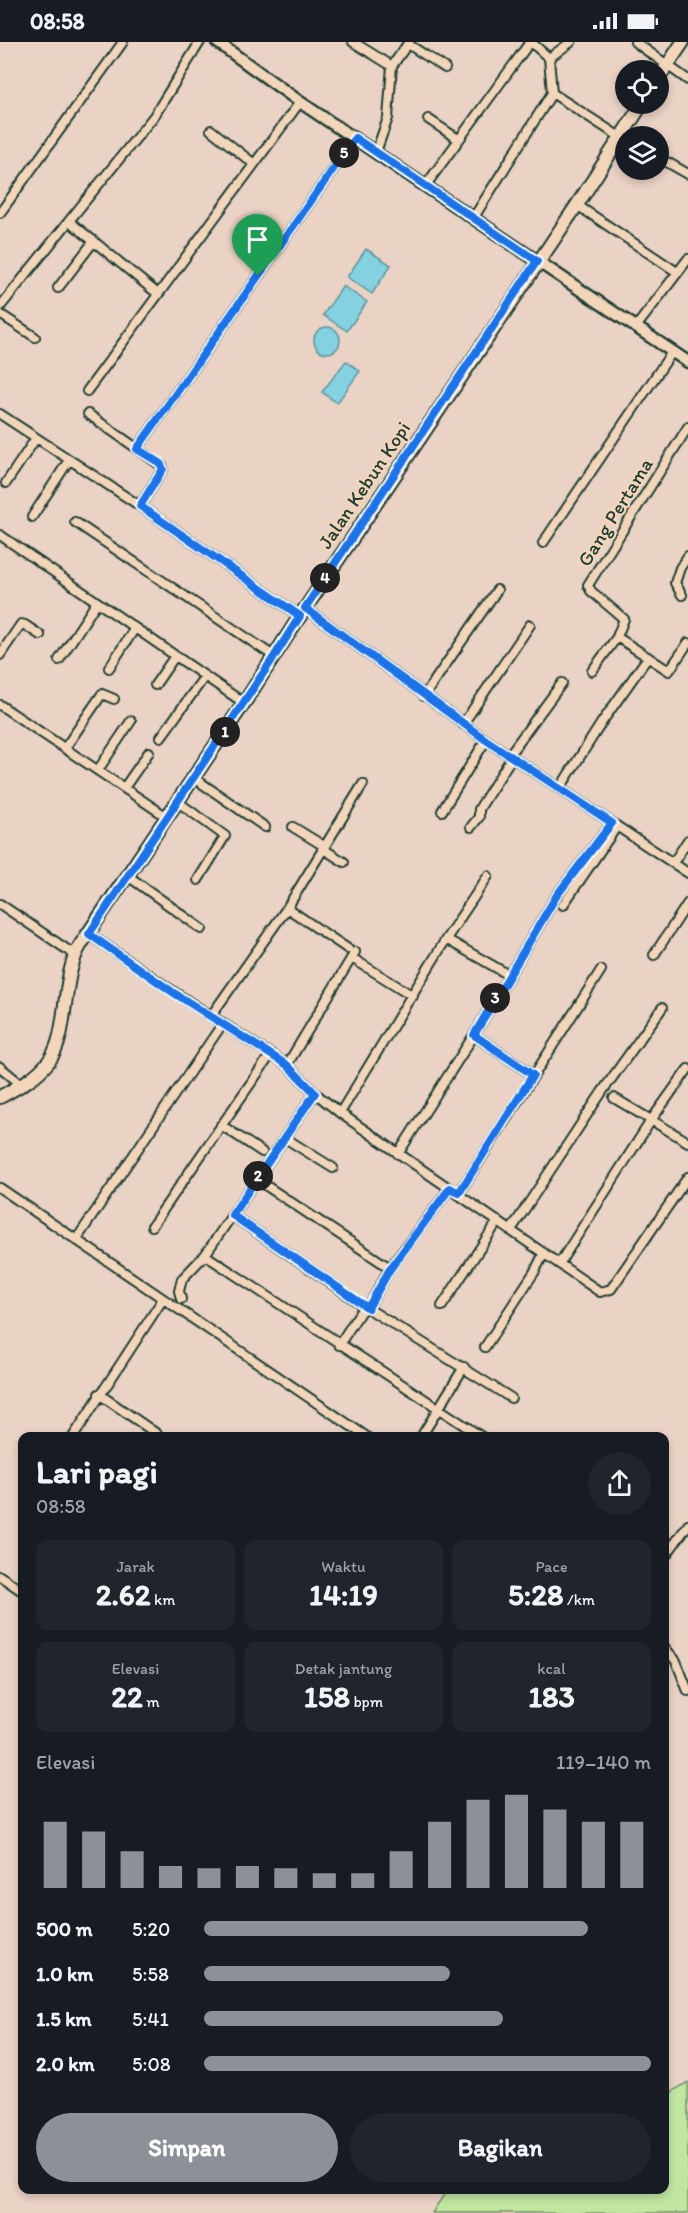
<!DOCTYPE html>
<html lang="id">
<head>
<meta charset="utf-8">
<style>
  :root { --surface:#171b24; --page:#20242c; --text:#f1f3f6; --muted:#9ea1a6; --accent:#8c9099 }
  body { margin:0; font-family:Itim,sans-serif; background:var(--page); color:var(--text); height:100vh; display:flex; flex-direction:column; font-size:22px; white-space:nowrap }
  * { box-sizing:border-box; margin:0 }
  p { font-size:20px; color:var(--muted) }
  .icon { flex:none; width:33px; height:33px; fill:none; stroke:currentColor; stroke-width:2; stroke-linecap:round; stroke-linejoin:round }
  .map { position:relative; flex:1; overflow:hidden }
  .panel { position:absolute; left:18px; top:1390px; width:651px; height:762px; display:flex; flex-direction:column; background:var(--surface); border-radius:12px; box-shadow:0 3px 9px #0003 }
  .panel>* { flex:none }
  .tools { position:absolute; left:615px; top:18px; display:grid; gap:12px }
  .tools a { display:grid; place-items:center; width:54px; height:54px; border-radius:50%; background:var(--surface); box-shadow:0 3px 9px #0003; font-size:30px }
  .pin { position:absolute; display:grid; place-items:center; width:51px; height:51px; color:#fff; margin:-62px -26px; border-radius:50% 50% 50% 0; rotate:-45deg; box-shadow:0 0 6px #0007 }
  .pin .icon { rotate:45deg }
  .km { position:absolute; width:30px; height:30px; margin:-15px; border-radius:50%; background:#222; color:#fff; font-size:16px; line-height:30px; text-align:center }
  .round { display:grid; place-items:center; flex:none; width:63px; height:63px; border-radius:32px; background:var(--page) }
  .overview { display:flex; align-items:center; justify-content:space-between; height:102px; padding:0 18px }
  h1 { font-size:33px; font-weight:800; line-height:45px }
  .stats { display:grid; grid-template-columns:repeat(3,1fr); gap:9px; height:102px; padding:6px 18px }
  .stats div { display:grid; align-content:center; border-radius:12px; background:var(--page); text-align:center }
  .stats b { font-size:30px; font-weight:800 }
  .stats small { font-size:16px; font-weight:400 }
  .stats p { font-size:16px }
  .chart { height:168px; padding:12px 18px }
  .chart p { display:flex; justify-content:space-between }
  .chart svg { width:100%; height:108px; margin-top:6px; stroke:var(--accent); stroke-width:6 }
  .cta { display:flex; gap:12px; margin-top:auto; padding:12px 18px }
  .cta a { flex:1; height:69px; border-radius:36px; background:var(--accent); color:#fff; font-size:24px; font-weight:800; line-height:69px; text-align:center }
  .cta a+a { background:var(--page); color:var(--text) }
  ul { padding:0 18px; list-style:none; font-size:20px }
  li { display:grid; grid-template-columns:96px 72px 1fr; align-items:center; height:45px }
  li i { height:15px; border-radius:8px; background:var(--accent) }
  .status { display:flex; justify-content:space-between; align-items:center; height:42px; padding:0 30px; background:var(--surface); direction:ltr }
  .status svg { height:16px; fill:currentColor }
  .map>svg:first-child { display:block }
</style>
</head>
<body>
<div class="status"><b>08:58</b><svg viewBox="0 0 49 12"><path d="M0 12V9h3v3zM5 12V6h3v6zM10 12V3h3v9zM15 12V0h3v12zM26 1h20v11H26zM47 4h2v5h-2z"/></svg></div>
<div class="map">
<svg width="688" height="2171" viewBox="0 0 688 2171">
  <rect width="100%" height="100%" fill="#ead2c5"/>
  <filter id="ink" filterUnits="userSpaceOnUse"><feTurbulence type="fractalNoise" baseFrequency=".0167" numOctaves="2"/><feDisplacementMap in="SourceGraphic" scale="12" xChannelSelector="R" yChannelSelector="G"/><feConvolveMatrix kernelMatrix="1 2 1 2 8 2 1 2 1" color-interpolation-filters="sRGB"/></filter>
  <g filter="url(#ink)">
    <!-- green -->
    <path fill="#c1e6a0" stroke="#70926a" stroke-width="1.5" d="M688 2040V2171H432L447 2148H664L665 2054Z"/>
    <!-- water -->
    <path fill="#84d1e2" stroke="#5c969c" stroke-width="1.5" d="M366 207 391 223 372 252 347 235Z
      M343 244 367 260 347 289 323 273Z
      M314 298a13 13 0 1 1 26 0a13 13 0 1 1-26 0Z
      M346 319 360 329 337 361 322 350Z"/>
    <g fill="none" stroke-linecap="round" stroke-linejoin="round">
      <defs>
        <path id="street" d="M353 0 392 24
          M635 0 688 38
          M408 2 445 26
          M549 16 571 0
          M552 51 620 95
          M428 77 458 97
          M211 88 254 122
          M376 110 388 76 392 24 409 0
          M658 115 688 132
          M426 143 530 0
          M577 163 677 230
          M0 171 123 0
          M474 175 552 51 549 16 531 0
          M58 246 94 199
          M158 252 69 179 154 74 200 0
          M0 265 69 179
          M0 272 35 295
          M636 285 688 217
          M87 349 300 60
          M0 372 140 464 300 574
          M88 372 162 424 163 427 140 464
          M137 407 355 96
          M6 441 36 396
          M32 475 69 418
          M75 480 275 615
          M0 493 244 661
          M543 501 672 310
          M682 553 675 541 680 526 688 514
          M305 566 486 698 688 831
          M617 595 669 629 688 601
          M0 613 21 582 25 583 40 593
          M59 618 97 560
          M109 626 135 586
          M592 629 617 595 624 577 591 549 588 543 688 385
          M155 643 175 614
          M424 654 497 548
          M0 663 167 775
          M463 682 530 583
          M161 695 205 634
          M65 706 102 652 114 657
          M509 713 562 641
          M98 728 131 679
          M194 736 265 785
          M124 746 149 710
          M560 746 602 680 648 615
          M178 760 225 794 198 838
          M442 769 486 698
          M293 785 324 804
          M471 785 479 775V767L512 715
          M322 806 344 820
          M673 821 688 798
          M128 834 202 887
          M0 862 75 913
          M563 863 617 784
          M287 866 348 907
          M89 892 174 950 287 1023 315 1051 340 1071 600 1250 611 1247 688 1135
          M446 897 509 933
          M654 913 688 861
          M352 916 413 954
          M211 974 287 866 363 742
          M474 993 533 1033
          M287 1023 355 910
          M0 1025 22 1043
          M614 1056 688 1100
          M340 1071 446 897 488 834
          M221 1083 262 1110
          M285 1096 333 1126
          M398 1112 474 993 557 853 612 781
          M256 1137 390 1226
          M0 1146 367 1395
          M459 1151 601 928
          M232 1173 364 1264 511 1356
          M152 1184 271 1012
          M511 1188 602 1050 662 966
          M76 1198 223 981
          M205 1213 482 1395
          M559 1222 652 1077 688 1027
          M181 1257 179 1249 182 1237 205 1213 315 1051
          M442 1264 498 1179
          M368 1266 390 1226 450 1146
          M339 1303 364 1264
          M485 1305 535 1229 544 1211
          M99 1352 157 1392
          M73 1395 163 1257
          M421 1395 464 1325
          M664 1516 688 1483
          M0 1534 22 1549
          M664 1605 676 1619 688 1649"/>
        <path id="secondary" d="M217 0 300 60 688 320"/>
        <path id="primary" d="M658 37 683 0
          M0 1055C18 1045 36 1036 49 1019 70 991 60 936 81 902L244 661 300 574 577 163 642 62"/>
      </defs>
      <!-- street casing -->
      <use href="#street" stroke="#1f3d34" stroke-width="12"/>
      <!-- secondary casing -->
      <use href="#secondary" stroke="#1f3d34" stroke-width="15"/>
      <!-- primary casing -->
      <use href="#primary" stroke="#1f3d34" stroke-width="16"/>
      <!-- street -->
      <use href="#street" stroke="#f3d6ba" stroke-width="8"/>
      <!-- secondary -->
      <use href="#secondary" stroke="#f3d6ba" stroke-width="10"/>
      <!-- primary -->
      <use href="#primary" stroke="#f3d6ba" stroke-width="12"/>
    </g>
  </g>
  <g fill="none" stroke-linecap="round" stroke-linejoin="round" filter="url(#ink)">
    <defs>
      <path id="route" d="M355 96 537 219 305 566 486 698 612 781 557 853 474 993 533 1033 459 1151 450 1146 390 1227 368 1266 232 1173 315 1051 287 1023 174 951 89 892 274 615 300 574 140 464 163 427 160 421 137 407Z"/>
    </defs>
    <!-- route casing -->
    <use href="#route" stroke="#fff" stroke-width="12"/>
    <!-- route -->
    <use href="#route" stroke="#1a73e8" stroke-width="8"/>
  </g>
  <g text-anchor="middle" stroke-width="4.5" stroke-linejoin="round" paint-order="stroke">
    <!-- street labels -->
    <g font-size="20" fill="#1f3d34" stroke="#f3d6ba">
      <text transform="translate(364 443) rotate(-56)" y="7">Jalan Kebun Kopi</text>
      <text transform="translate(615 470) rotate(-58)" y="7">Gang Pertama</text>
    </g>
  </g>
</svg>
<div class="tools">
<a><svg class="icon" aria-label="locate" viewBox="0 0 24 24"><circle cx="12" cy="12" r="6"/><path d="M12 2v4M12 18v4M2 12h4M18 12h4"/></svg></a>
<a><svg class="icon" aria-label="layers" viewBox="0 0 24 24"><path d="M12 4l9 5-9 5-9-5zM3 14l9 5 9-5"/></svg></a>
</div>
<div class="pin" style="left:258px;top:234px;background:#1e9e55"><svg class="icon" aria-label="arrive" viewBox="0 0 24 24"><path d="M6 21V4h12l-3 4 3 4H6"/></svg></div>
<b class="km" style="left:225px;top:690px">1</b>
<b class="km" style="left:258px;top:1134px">2</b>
<b class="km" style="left:495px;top:956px">3</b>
<b class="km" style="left:325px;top:536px">4</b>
<b class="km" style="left:344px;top:111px">5</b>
<section class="panel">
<div class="overview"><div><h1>Lari pagi</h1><p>08:58</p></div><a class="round"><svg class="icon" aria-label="share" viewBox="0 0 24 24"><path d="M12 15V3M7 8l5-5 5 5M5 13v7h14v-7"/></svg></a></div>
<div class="stats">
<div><p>Jarak</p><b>2.62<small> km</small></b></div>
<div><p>Waktu</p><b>14:19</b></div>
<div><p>Pace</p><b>5:28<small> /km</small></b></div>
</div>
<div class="stats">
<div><p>Elevasi</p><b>22<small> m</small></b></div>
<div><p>Detak jantung</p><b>158<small> bpm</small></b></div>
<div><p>kcal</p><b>183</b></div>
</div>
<div class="chart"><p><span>Elevasi</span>119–140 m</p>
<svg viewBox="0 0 160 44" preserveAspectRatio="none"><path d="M5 44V17M15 44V21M25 44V29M35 44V35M45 44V36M55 44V35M65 44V36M75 44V38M85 44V38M95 44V29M105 44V17M115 44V8M125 44V6M135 44V12M145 44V17M155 44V17"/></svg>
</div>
<ul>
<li><b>500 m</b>5:20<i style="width:86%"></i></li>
<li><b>1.0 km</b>5:58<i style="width:55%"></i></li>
<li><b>1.5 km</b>5:41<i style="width:67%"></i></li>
<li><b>2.0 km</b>5:08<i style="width:100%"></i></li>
</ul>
<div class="cta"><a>Simpan</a><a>Bagikan</a></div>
</section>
</div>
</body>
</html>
